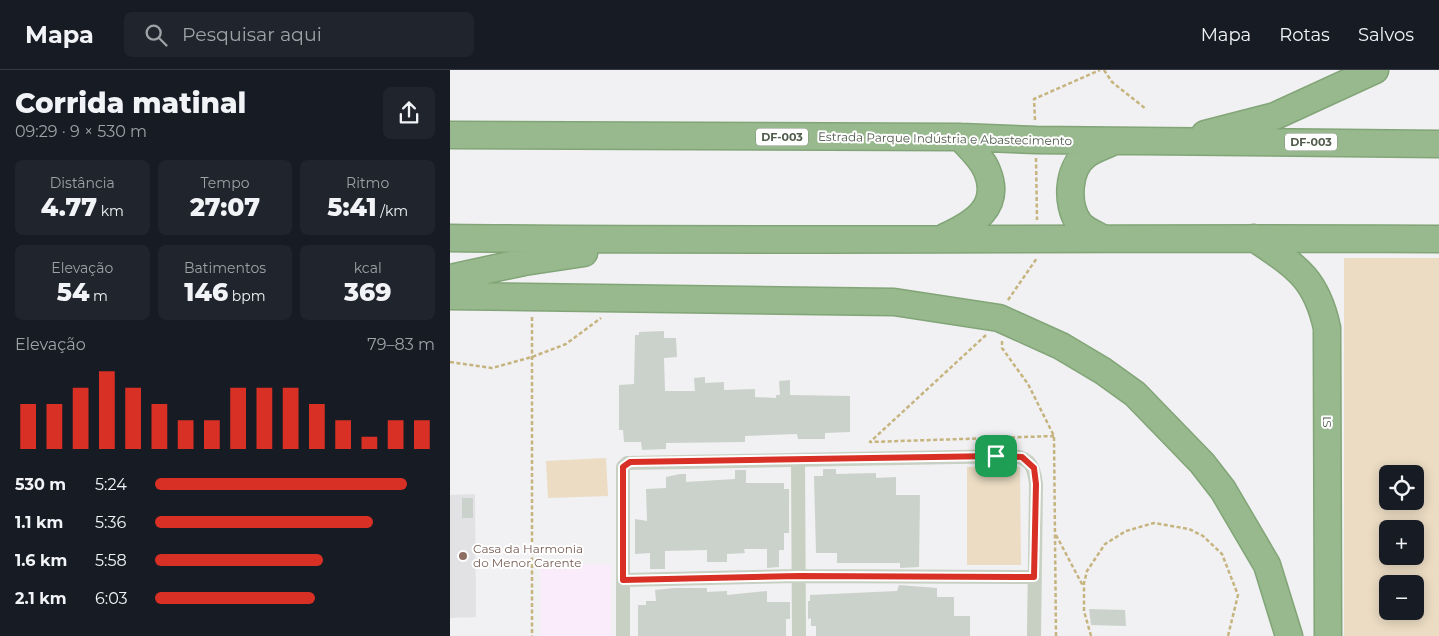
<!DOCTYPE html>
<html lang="pt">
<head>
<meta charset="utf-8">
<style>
  :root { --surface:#171b24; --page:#20242c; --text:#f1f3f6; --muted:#9ea1a6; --line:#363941; --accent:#d93025 }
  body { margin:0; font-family:Montserrat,sans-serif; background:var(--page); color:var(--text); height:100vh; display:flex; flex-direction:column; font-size:19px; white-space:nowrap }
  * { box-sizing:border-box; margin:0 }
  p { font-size:16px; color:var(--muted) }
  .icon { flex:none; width:28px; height:28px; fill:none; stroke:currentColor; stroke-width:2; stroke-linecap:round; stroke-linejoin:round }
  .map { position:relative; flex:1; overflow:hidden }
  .side { display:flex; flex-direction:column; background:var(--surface); width:450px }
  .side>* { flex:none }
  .controls { position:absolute; left:929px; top:395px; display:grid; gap:10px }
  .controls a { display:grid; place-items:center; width:45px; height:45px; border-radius:8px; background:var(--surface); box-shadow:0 2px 12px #0003; font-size:25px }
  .pin { position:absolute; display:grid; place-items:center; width:42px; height:42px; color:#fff; margin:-21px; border-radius:10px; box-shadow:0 2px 8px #0006 }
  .round { display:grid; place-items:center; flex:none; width:52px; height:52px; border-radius:8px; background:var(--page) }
  .overview { display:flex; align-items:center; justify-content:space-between; height:85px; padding:0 15px }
  h1 { font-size:28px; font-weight:800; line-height:38px }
  .metrics { display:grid; grid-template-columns:repeat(3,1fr); gap:8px; height:85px; padding:5px 15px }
  .metrics div { display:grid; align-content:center; border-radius:8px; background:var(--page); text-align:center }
  .metrics b { font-size:25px; font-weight:800 }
  .metrics small { font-size:14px; font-weight:400 }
  .metrics p { font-size:14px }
  .chart { height:140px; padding:10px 15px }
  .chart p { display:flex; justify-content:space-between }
  .chart svg { width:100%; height:90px; margin-top:5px; stroke:var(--accent); stroke-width:6 }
  ul { padding:0 15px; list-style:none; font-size:16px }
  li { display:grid; grid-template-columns:80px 60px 1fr; align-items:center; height:38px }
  li i { height:12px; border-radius:6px; background:var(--accent) }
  header { display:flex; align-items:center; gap:30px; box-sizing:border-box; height:70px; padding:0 25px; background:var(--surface); border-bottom:1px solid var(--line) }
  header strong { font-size:24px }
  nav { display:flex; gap:28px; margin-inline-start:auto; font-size:18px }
  .search { width:350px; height:45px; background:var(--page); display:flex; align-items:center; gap:12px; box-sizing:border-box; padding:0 18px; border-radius:8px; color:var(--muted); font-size:19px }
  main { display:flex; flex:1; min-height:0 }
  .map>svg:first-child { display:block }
</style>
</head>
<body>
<header>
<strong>Mapa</strong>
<div class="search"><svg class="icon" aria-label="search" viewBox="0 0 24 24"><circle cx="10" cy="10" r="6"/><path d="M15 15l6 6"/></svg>Pesquisar aqui</div>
<nav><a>Mapa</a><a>Rotas</a><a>Salvos</a></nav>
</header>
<main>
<section class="side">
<div class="overview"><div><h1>Corrida matinal</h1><p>09:29 · 9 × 530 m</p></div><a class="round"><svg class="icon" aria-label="share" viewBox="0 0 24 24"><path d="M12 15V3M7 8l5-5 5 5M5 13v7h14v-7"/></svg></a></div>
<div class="metrics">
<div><p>Distância</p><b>4.77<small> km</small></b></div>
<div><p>Tempo</p><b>27:07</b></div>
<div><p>Ritmo</p><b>5:41<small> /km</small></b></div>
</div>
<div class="metrics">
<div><p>Elevação</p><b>54<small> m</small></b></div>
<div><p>Batimentos</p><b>146<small> bpm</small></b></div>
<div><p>kcal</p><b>369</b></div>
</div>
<div class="chart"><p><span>Elevação</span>79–83 m</p>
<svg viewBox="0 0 160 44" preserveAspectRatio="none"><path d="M5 44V22M15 44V22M25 44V14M35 44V6M45 44V14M55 44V22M65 44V30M75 44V30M85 44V14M95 44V14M105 44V14M115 44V22M125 44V30M135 44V38M145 44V30M155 44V30"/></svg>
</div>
<ul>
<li><b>530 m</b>5:24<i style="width:90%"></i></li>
<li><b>1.1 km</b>5:36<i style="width:78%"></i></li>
<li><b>1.6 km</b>5:58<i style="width:60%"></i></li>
<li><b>2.1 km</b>6:03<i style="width:57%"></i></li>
</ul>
</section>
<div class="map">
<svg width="989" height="566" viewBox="0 0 989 566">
  <rect width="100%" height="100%" fill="#f1f0f2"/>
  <!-- commercial -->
  <path fill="#faecfa" d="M90 494H161V566H90Z"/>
  <!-- education -->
  <path fill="#e2e1e3" d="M25 424 26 547 0 548V425Z"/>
  <!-- green -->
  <path fill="#ebdcc3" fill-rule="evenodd" d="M895 188H989V566H894V189ZM938 404H965V431H938ZM938 459H965V486H938ZM938 514H965V541H938Z
    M156 388 158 426 98 428 96 391Z
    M517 397H570L571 495H517Z"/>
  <!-- building -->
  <path fill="#cbd2cb" d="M214 261V268H226L227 287 214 288 215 321H245L244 308 255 307V313L274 312V320L305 319V327L326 328V325H330L329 311 340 310V325L400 326V362L375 363V369H348L347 364 295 366V372L216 373V379L192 380 191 372H174L173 360H169V315L184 314 185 265H189V262Z
    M373 399H386V404L426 403V408L446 407V425H470L469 497 450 498V493H387V483H366L364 406H373Z
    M285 400H296V413H334V419H339V463H334V480H329V497L317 498V479H294L295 483 277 484V492H257V480L215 481V499H200V483L185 484V449L197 451 196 419 216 418V407L230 404H236V412L285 409Z
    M12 428H23V448H12Z
    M449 515 487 518V527H504V546H520V566H366V556H361V548L358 549V531H360V525L447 521Z
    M224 518H257V522L277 521V525L317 521V532H340V549H336V566H188V535H196V531H206L205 520Z
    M639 539 675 540 676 556 641 555Z"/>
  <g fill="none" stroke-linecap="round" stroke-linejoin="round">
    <defs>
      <path id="highway" d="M755 64 825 46 925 0
        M0 65 510 67 586 70 989 74
        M495 167C523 154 552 137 537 101 532 88 519 77 510 67
        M0 168C330 172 659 167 989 169
        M652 168C645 164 634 160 629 153 616 135 617 98 637 84 644 79 654 76 662 72
        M804 168C845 196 866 207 877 258L878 566
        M0 208 74 192 134 183
        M0 226 444 232 549 248 611 276 653 301 685 324 752 393 773 420 817 495 839 566"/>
    </defs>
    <!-- highway casing -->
    <use href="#highway" stroke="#82a578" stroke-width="29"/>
    <!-- path -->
    <path stroke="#c6b47f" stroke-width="2.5" stroke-dasharray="4 2.5" stroke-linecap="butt" d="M654 0 662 12 696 39
      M585 50 584 29 650 0
      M586 88 587 150
      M558 230 587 188
      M82 247V566
      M536 265 420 372 604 366
      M552 271V278L578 314 604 366 606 566
      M0 292 42 298 82 287 116 274 151 248
      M606 465 633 516
      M641 566 634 541V513L637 501 655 474 676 461 704 453 739 459 753 466 772 484 788 525 778 566"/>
    <!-- street -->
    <path stroke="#c7d0c2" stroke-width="14" d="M348 390 349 566
      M173 510 349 506 584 507
      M173 566V397L177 393 563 386C581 388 584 398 586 414L584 566"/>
    <!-- highway -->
    <use href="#highway" stroke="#97b98d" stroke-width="26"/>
  </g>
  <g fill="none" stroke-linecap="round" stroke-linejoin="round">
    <defs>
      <path id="route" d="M546 386 572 387 584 398 586 414 584 507 349 506 173 510V397L180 392Z"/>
    </defs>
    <!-- route casing -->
    <use href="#route" stroke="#fff" stroke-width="10"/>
    <!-- route -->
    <use href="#route" stroke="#d93025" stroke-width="6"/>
  </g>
  <!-- markers -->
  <circle fill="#8d6e63" stroke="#fff" stroke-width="2" cx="13" cy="486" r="5"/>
  <g text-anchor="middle" stroke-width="4" stroke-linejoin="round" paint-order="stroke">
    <!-- shield labels -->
    <g fill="#fff" stroke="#848c80" stroke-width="1">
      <rect x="306" y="58.5" width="52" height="17" rx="4"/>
      <rect x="835" y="63.5" width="52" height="17" rx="4"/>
    </g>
    <g font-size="11" font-weight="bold" fill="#4f5b4a">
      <text x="332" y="71">DF-003</text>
      <text x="861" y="76">DF-003</text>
    </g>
    <!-- street labels -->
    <g font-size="12" fill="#4f5b4a" stroke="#fff">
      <text transform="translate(495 69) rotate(1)" y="4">Estrada Parque Indústria e Abastecimento</text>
      <text transform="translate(877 352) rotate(-90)" y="4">S1</text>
    </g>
    <!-- education labels -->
    <g font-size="12" fill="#785e54" stroke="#fff" text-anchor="start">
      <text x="23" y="483">Casa da Harmonia<tspan x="23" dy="14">do Menor Carente</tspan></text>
    </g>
  </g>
</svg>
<div class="controls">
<a><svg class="icon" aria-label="locate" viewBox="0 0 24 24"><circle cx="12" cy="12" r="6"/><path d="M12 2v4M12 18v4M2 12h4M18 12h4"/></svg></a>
<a>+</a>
<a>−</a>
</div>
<div class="pin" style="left:546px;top:386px;background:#1e9e55"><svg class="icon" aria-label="arrive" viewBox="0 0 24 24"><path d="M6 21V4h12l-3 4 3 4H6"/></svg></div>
</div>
</main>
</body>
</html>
